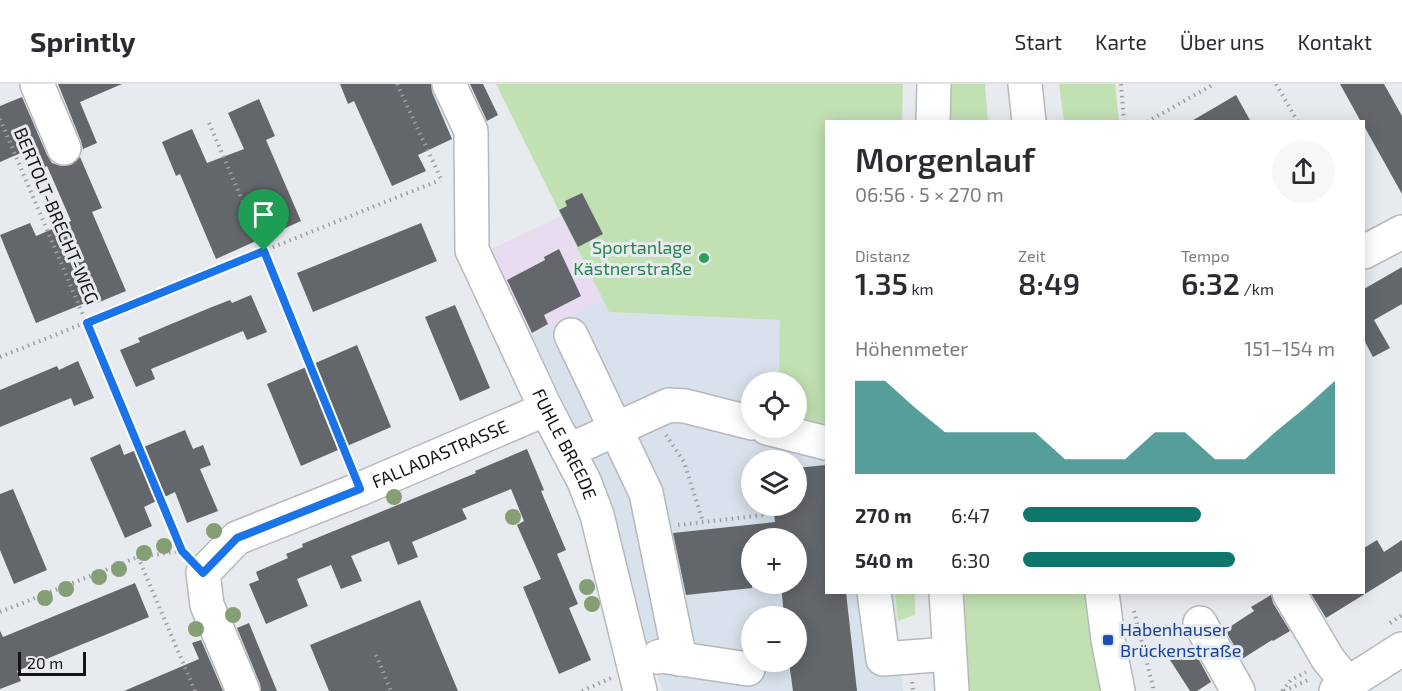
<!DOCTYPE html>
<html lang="de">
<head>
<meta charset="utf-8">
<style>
  :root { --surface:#fff; --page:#f7f7f7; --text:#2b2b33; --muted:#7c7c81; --line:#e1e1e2; --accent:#0f766e }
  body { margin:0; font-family:"Exo 2",sans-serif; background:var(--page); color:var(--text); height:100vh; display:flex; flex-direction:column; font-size:22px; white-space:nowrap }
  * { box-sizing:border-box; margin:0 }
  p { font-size:20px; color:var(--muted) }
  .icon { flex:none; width:33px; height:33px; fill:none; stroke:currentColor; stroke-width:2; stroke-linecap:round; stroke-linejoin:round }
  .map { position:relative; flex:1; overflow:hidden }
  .panel { position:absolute; left:825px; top:36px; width:540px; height:474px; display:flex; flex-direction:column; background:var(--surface); border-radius:0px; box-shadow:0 3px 15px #0003 }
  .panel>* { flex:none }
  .fabs { position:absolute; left:741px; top:288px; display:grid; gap:12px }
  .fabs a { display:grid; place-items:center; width:66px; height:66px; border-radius:50%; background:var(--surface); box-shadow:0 3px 15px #0003; font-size:30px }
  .scale { position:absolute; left:18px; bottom:15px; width:68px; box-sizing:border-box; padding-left:6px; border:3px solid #141517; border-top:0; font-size:16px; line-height:21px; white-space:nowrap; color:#141517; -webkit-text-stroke:4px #e7ebf0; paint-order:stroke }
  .pin { position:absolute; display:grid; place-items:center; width:51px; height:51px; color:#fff; margin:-62px -26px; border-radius:50% 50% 50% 0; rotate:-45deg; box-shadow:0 0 6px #0007 }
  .pin .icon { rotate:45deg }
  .round { display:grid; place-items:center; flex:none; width:63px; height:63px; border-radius:32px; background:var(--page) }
  .headline { display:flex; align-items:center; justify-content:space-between; height:102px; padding:0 30px }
  h1 { font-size:33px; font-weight:600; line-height:45px }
  .figures { display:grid; grid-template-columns:repeat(3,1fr); gap:9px; height:102px; padding:6px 30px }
  .figures div { display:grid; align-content:center }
  .figures b { font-size:30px; font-weight:600 }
  .figures small { font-size:16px; font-weight:400 }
  .figures p { font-size:16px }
  .chart { height:168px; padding:12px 30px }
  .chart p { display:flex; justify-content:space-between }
  .chart svg { width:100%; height:108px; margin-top:6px; fill:var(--accent); opacity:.7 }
  ul { padding:0 30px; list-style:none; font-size:20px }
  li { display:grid; grid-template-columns:96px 72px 1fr; align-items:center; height:45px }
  li i { height:15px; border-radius:8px; background:var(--accent) }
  header { display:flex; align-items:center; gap:36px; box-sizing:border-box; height:84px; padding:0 30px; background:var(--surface); border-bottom:2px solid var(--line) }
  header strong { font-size:28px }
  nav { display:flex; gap:33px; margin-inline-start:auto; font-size:21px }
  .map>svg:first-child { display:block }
</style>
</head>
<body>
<header>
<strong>Sprintly</strong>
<nav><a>Start</a><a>Karte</a><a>Über uns</a><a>Kontakt</a></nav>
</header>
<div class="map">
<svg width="1402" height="607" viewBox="0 0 1402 607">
  <rect width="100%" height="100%" fill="#e7ebf0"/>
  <!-- industrial -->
  <path fill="#e8dcf0" d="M561 132 603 216 531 251 489 166Z"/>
  <!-- built -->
  <path fill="#d8e1ec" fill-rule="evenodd" d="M603 216 609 228 781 236 779 298H752V344H796L797 332 826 341V508L895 509 903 607H663L640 548 608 410 531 251ZM752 376H796V422H752ZM752 454H796V500H752ZM752 532H796V578H752Z"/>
  <!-- green -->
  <path fill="#c2e1b2" d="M496 0H903L902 37 826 38V341L797 332 796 298H779L780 236 609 228Z
    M945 0H985L988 37 945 38Z
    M1059 0H1115L1119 37H1064Z
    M895 509H915V531L898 537Z
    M959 509H1090L1107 607H965Z"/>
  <!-- building -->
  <path fill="#63666b" d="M58 0H122L80 18 97 59 83 65 81 57Z
    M340 0H431L432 8 452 55 418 71 426 87 392 102 354 17 348 20Z
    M470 0H483L498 31 487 37Z
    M1340 0H1384L1402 32V110L1364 42V38H1361Z
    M1236 11 1251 38H1190Z
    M22 13 47 71 52 79 61 82 71 81 80 73 102 124 92 128 126 207 97 219 95 215 36 239 0 151 30 139 36 152 71 137 47 82 39 86 30 65 0 78V22Z
    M259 15 275 52 266 56 301 137 216 175 180 90 176 92 162 58 192 45 207 79 244 65 228 29Z
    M582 109 603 150 578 163 559 126 567 122 565 117Z
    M421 139 437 177 313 228 297 189Z
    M559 165 581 212 544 231 548 240 532 249 507 196 545 176 544 173Z
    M1402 183V220L1374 236 1390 264 1373 273 1364 256V205Z
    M251 211 267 248 247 256 243 247 151 285 155 295 136 303 120 266 140 258 138 254 207 225 230 216 232 219Z
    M455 221 490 304 460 317 425 233Z
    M357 261 391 343 301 382 267 300Z
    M78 277 94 314 74 322 71 314 0 343V306L57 282 59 286Z
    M185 346 193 365 203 361 211 381 200 385 218 427 187 439 175 408 144 423 152 442 125 454 90 374 120 360 124 371Z
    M527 365 544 406 541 407 566 466 557 470 578 520 569 524 591 576 559 590 523 503 541 495 517 441 524 437 511 405 462 425 467 435 412 458 418 473 398 481 389 457 351 472 362 497 341 505 331 481 297 495 308 522 266 540 249 500 259 496 256 488 288 474 286 470 303 463 302 460 476 389 475 387Z
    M826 381V508H846L857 607H793L789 578H796V532H784L781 500H796V454H752V504L686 511 673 449 775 438 773 422H796V384Z
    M13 405 47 486 14 500 0 466V410Z
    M1377 456 1384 468 1402 456V487L1326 534 1310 508H1364V464Z
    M135 499 149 533 17 587 21 597 0 605V547L3 553Z
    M1271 511 1273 519 1290 547 1273 557 1272 556 1242 575 1225 546 1254 527 1251 523Z
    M420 516 458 607H329L310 561Z
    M249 539 277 607H261L260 600 237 544Z
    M201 556 223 607H124L199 575 192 559Z
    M1192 563 1211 598 1197 607H1190L1170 576Z"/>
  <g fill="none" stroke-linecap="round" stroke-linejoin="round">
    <defs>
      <g id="minor">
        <path d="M37 0 64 64"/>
        <path id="s1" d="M449 0 471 47 472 166 546 325 584 397 597 431 640 607"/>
        <path d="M1364 168 1402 148"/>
        <path d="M571 251 646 409 680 575"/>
        <path d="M767 344 826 359"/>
        <path d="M568 367 669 321 685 322 752 339"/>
        <path d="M874 508 883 575 949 570"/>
        <path d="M1289 509 1328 575 1348 600"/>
        <path d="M1200 539 1238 607"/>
        <path d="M658 573 661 572 748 585"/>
        <path id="s2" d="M243 607 207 521 203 489 237 454 360 405 546 325"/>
        <path d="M1336 607 1402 565"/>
      </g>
      <path id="major" d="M1025 0 1029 38
        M933 38 934 0
        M946 508 952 607
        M1102 508 1108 556 1118 607"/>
    </defs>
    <!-- minor casing -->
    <use href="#minor" stroke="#b5b9be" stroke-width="36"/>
    <!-- major casing -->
    <use href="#major" stroke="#b5b9be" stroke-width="36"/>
    <!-- path -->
    <path stroke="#9c9fa3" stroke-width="4" stroke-dasharray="1.5 4.5" stroke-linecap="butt" d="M397 0 442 97
      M1121 0 1124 38
      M1276 0 1298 38
      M0 35 184 469
      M1147 38 1214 0
      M209 39 264 167 350 382
      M0 273 440 96
      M666 351 684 378 703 438
      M678 441 764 431
      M138 473 195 607
      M1134 527 1154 607
      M0 528 138 473 182 467
      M1390 539 1402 531
      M376 571 391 607
      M912 598 913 607
      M582 607 611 594
      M1282 607 1291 596 1306 588
      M1284 607 1310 595"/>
    <!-- minor -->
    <use href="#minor" stroke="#fff" stroke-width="33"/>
    <!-- major -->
    <use href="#major" stroke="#fff" stroke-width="33"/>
  </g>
  <!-- trees -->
  <g fill="#839f73">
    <circle cx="394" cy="413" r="8"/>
    <circle cx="513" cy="433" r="8"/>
    <circle cx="214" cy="447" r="8"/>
    <circle cx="164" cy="462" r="8"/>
    <circle cx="144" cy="469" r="8"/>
    <circle cx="119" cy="485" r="8"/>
    <circle cx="99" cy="493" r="8"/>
    <circle cx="587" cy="503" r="8"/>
    <circle cx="66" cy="505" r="8"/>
    <circle cx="45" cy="514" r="8"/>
    <circle cx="592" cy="520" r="8"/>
    <circle cx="233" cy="531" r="8"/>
    <circle cx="196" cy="545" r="8"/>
  </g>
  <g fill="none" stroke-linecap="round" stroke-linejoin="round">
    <defs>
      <path id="route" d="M264 167 360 405 237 454 203 489 182 467 87 239Z"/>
    </defs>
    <!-- route casing -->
    <use href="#route" stroke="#fff" stroke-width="12"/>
    <!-- route -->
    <use href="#route" stroke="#1a73e8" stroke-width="8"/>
  </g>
  <!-- markers -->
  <circle fill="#2e9e5b" stroke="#e7ebf0" stroke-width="2" cx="704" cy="174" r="6"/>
  <rect fill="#1a4fb4" stroke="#e7ebf0" stroke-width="2" x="1102" y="550" width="12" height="12" rx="3"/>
  <g text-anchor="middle" stroke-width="6" stroke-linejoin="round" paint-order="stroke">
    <!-- street labels -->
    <g font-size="18" fill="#141517" stroke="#e7ebf0">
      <text transform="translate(56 132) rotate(67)" y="6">BERTOLT-BRECHT-WEG</text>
      <text dy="6" stroke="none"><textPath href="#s1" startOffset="386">FUHLE BREEDE</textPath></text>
      <text dy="6" stroke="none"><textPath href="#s2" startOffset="394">FALLADASTRASSE</textPath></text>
    </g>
    <!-- leisure labels -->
    <g font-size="18" fill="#27864d" stroke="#e7ebf0" text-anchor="end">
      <text x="692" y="170">Sportanlage<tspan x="692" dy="21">Kästnerstraße</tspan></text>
    </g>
    <!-- transit labels -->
    <g font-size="18" fill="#164399" stroke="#e7ebf0" text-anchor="start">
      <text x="1120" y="552">Habenhauser<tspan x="1120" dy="21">Brückenstraße</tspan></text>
    </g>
  </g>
</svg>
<div class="fabs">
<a><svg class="icon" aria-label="locate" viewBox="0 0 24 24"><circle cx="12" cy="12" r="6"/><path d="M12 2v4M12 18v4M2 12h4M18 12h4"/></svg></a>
<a><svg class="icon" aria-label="layers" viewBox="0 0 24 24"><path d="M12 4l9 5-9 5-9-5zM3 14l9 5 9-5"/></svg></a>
<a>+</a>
<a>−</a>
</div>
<div class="scale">20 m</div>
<div class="pin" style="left:264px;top:167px;background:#1e9e55"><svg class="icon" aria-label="arrive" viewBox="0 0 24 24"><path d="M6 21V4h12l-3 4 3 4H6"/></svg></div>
<section class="panel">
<div class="headline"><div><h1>Morgenlauf</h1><p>06:56 · 5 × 270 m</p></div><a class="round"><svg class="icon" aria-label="share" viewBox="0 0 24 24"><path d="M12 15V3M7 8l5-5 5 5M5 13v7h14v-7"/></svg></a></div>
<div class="figures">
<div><p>Distanz</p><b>1.35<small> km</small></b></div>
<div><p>Zeit</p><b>8:49</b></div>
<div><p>Tempo</p><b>6:32<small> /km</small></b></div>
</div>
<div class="chart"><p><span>Höhenmeter</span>151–154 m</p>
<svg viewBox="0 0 160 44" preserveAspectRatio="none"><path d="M0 44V6L10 6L20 17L30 27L40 27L50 27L60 27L70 38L80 38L90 38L100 27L110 27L120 38L130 38L140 27L150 17L160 6V44z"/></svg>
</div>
<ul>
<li><b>270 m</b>6:47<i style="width:57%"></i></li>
<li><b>540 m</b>6:30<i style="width:68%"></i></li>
</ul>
</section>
</div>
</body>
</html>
